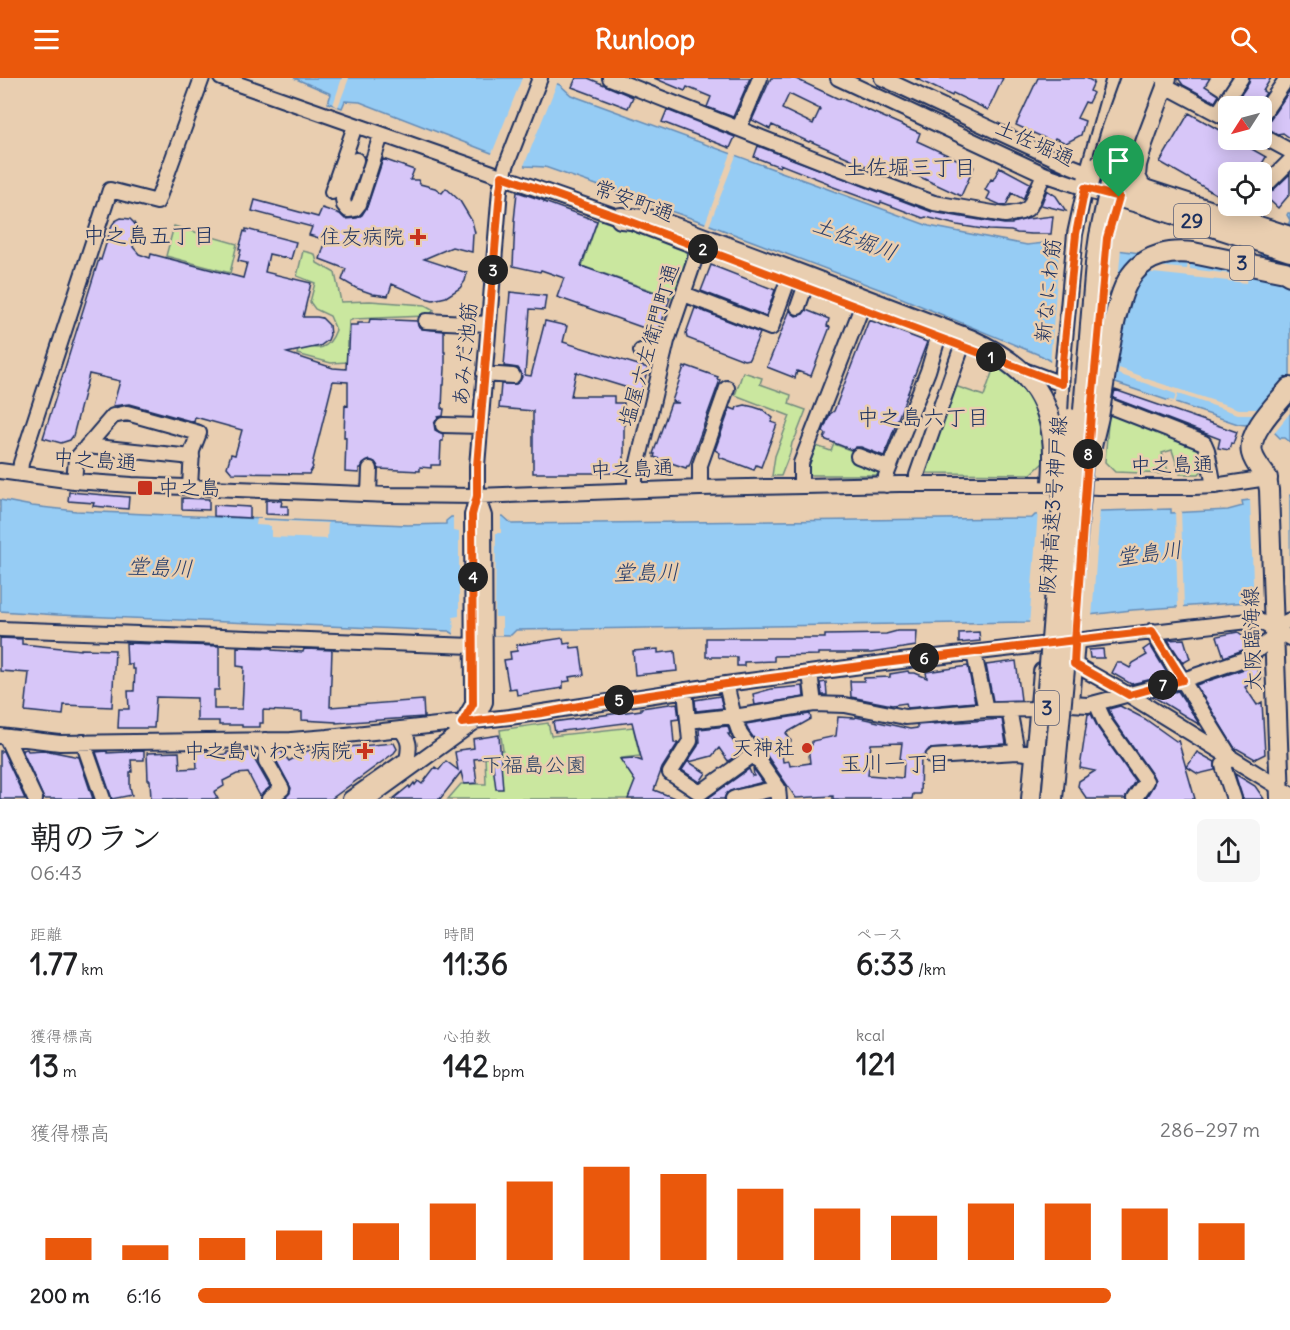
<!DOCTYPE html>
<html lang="ja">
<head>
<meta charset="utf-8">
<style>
  :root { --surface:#fff; --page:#f6f6f6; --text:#202124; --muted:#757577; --accent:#ea580c }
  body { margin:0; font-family:Delius,"Klee One",sans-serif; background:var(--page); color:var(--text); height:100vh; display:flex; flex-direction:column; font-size:22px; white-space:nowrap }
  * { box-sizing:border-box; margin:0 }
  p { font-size:20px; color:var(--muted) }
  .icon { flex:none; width:33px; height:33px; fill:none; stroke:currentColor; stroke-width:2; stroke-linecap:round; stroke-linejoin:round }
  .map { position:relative; height:721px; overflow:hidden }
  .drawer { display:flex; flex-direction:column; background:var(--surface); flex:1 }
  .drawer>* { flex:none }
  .needle { width:39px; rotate:234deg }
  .controls { position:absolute; left:1218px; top:18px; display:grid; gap:12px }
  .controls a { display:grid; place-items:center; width:54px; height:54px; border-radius:9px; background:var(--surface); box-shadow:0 3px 15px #0003; font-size:30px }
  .pin { position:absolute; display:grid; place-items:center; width:51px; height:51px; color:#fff; margin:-62px -26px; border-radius:50% 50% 50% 0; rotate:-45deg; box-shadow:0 0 6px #0007 }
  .pin .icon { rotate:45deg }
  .km { position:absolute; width:30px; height:30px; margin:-15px; border-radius:50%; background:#222; color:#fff; font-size:16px; line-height:30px; text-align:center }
  .round { display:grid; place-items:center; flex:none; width:63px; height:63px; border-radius:9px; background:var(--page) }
  .head { display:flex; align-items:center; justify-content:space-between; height:102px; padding:0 30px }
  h1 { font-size:33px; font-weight:800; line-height:45px }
  .figures { display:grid; grid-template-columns:repeat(3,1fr); gap:9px; height:102px; padding:6px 30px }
  .figures div { display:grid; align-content:center }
  .figures b { font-size:30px; font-weight:800 }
  .figures small { font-size:16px; font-weight:400 }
  .figures p { font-size:16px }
  .chart { height:168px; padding:12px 30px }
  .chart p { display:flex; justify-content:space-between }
  .chart svg { width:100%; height:108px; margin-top:6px; stroke:var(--accent); stroke-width:6 }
  ul { padding:0 30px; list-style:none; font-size:20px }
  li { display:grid; grid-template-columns:96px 72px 1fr; align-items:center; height:45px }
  li i { height:15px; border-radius:8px; background:var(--accent) }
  header { display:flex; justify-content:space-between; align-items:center; height:78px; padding:0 30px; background:var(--accent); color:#fff; font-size:27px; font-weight:800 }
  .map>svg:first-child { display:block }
</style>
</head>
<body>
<header><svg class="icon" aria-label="menu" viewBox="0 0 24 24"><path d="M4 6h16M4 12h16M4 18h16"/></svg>Runloop<svg class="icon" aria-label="search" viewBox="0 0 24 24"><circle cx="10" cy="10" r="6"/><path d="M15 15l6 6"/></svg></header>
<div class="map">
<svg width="1290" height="721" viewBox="0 0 1290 721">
  <rect width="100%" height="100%" fill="#e9ceb0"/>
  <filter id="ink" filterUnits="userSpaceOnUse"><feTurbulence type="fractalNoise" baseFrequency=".0167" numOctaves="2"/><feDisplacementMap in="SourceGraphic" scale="12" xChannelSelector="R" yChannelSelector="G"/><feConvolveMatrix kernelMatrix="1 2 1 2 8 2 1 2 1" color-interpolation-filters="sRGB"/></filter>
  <g filter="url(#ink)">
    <!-- green -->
    <path fill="#cae79f" stroke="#728b7e" stroke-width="1.5" d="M598 141 690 173 691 175 676 221 582 188Z
      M174 148 237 166 230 195 166 178Z
      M303 173 315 176 317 185 335 195 341 224 370 223 425 227 434 232 430 236 425 238 354 241 349 243 347 284 331 285 297 276 300 264C318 275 329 271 336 252L330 238 315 231 310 224 315 205 297 198Z
      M994 289 1048 308 1043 385 1031 396 926 395 925 394 955 308 984 318Z
      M743 294 762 300 760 306 791 317 789 326 806 332 796 358 792 365 790 375 781 398H772L775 378 790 338 735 317Z
      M1109 332 1200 367 1203 391 1199 396H1180L1172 372 1162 375 1169 396 1115 394 1105 384Z
      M834 366 858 375 880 393 877 397H806L816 368 831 373Z
      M548 645 551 658 633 649 640 678 621 680 636 704 632 721H448L461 706H486L485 676 503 672 500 652Z"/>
    <!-- water -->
    <path fill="#96ccf4" stroke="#658db8" stroke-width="1.5" d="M294 0H542L560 7 571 17 929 148 1027 167 1054 164 1148 176 1255 183 1289 145 1290 142 1287 137 1288 135H1290V364L1285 360H1280L1270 350 1238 346 1050 283 1042 278 892 216 702 144 545 89 525 88 360 24 345 23 342 30 328 25 331 16Z
      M1290 417V524L1252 527 1249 524 1132 532 1029 544 516 552 511 557 454 556 449 553 58 537 0 533V422L32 428 76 433 407 447 446 446V443L451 439 503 438 512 446 1032 440 1035 437 1101 433 1171 431V435L1228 432 1243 428 1242 423Z"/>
    <!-- pier -->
    <path fill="#e9ceb0" d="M342 0H349L338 29 333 27Z
      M522 0H550L558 3 523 90 491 78Z
      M732 73 737 75 709 148 705 146Z
      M1059 161 1121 170 1109 306 1050 286 1060 163Z
      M1188 184H1190V191L1248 198 1247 205 1125 192 1126 185 1187 191Z
      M1119 290 1141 298V299L1239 331H1264V337H1239L1238 336 1178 316 1175 325H1173L1167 323 1170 322 1174 323 1176 316 1118 296Z
      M1290 327V335L1272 357 1269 353Z
      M1289 415 1290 527 1254 530 1250 421 1248 419Z
      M1100 430 1092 540 1029 547 1038 434Z
      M1175 431H1181L1184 531 1178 532Z
      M497 435H501V455H496L495 539H502V557H454L453 539 459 538V454L453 453V436H458L461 438 495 437Z
      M257 441H262L263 442 328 445 327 461 271 459V448L256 447Z"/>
    <!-- building -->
    <path fill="#d7c6f8" stroke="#1b2f5e" stroke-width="1.5" fill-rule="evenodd" d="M576 0H588L633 19 628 30 572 9Z
      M654 0H750L733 39 707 29 711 19 687 9 685 13Z
      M771 0H794L839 21 840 20 920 55 917 63 974 89 961 118 905 92 903 96 892 91 889 99 849 80 810 63 809 64 772 47 770 51 752 42ZM789 16 820 31 813 46 782 31Z
      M915 0H1003L988 32 953 15 952 18Z
      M1038 0H1086L1094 4 1090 13 1093 15 1088 25 1085 24 1077 40 1085 43 1081 57 1066 65 1055 60 1053 64 1016 47Z
      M1178 0H1210L1205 8 1219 17 1215 24 1183 7Z
      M1250 0H1271L1263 13 1266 15 1257 28H1233L1249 5Z
      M1290 12V60L1283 55 1277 56 1269 51 1266 47Z
      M667 32 735 59 730 70 662 44Z
      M1189 35 1228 57V62H1236L1266 79 1257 94H1228V123L1160 84Z
      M758 68 932 134 1004 146H1012V145L1027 141 1053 138 1051 156H1031L1017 155 1011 153 989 152 957 147 926 139 923 140 881 124 880 126 828 107V105L780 86V89L754 79Z
      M383 81 414 92 410 102H418L420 106 435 110 442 115 446 110 460 123 472 143 475 155 473 156 472 174 452 169 424 181 467 195 465 203 460 210 446 219 433 222 425 220 392 206 388 218 373 216 356 210 342 202 346 191 320 181 326 162 309 157 312 149 252 133 255 122 318 139 322 130 340 136 345 141 357 140 362 137 367 129Z
      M1000 89 1030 105 1023 121 1012 115 1006 127 1003 128 987 121 990 115 985 112 991 101 993 102Z
      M1290 96V116L1278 130 1266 119Z
      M1047 112 1056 118 1066 133 1041 127Z
      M517 114H518L545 123 544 124 597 143 581 188 670 220 658 255 557 219 564 200 541 192 540 194 513 188 515 143H514Z
      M121 140 130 141 134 145 137 150V156L133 169 139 176 150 180 151 176 243 200 247 185 238 183 241 172 239 171 244 153 246 154V151L296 164 291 181 269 176 265 194 311 205 303 239H317L322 240 329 247 330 257 328 262 320 268 287 275 333 290 346 291 347 271H349L350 247H358V245H369L370 241 417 243 418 248 422 251 444 253V274H445V291L444 307H443L442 331H444L443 338 438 339 434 346 435 352 443 356V363H441L440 387H431V390L420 389V393L379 391 375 384 370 382 363 386 361 390H359V395L345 394 346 359H344L345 327 348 328V304L333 303 312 387 313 389 309 396 232 395 227 389 231 376 235 377 242 352 195 339 194 344 129 326 113 328 120 303 89 296 73 358 70 362 61 365 43 360 99 181 101 182 112 147 115 143Z
      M711 187 775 212 766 238 701 213Z
      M510 214 546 218 544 232 530 231 525 297 531 298 545 243 567 248 563 264 648 290 641 314 576 294 571 318H614V325H624V395H533V333L499 330 501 306H516L520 303 522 299 521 294 518 290 504 288Z
      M695 230 760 255 749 281 744 282 687 260 686 255Z
      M790 232 792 235 796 238 803 236 806 232 829 241 827 248 830 249 811 298 797 293 795 300 767 289Z
      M869 242 927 264 884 378 861 369H856L852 372 824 361 826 356 823 353 830 336 834 333Z
      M687 288 718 299 717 301 720 302 689 388H687L686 390 654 379 655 376H653L671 325H679L672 323 684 289 686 290Z
      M1115 312 1237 354 1233 366 1231 365 1229 372 1218 370 1220 361 1113 320Z
      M745 327 754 329 763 332 773 340 771 344 777 346 761 389 756 387 754 392 719 379 720 375 715 372 730 330 736 332 737 329Z
      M69 414 129 419 128 431 93 428 94 425 68 423Z
      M182 420 209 421V432L182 431Z
      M266 422 282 423 281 428H288V437L266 436Z
      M214 427 250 429V440L214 438Z
      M897 553H917L916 568 871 575H819V577L774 578V583L744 584V588H737V579H706V560H825V557L886 556Z
      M979 554 980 563 959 565V555Z
      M1238 554 1245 559 1246 569 1243 572 1224 579 1217 558Z
      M0 560 22 561V566L81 572V571L115 572 112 629 64 627 63 637 25 633 29 595 0 593Z
      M563 560 564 566 570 565 571 570 580 569 584 597 569 599 570 603 563 604V610L517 617 516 610 509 611 504 582 511 581 510 574 517 573V567Z
      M1184 561 1190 581 1183 585 1168 562Z
      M126 565 219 568V612H214V631H242L244 589 237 588V569L272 570V572L303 574 304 571 332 572 330 629 423 622 424 639 336 645V644L302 642V634L263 632V645H260V649H242V647H219V643H197V620L156 619 154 650H118L119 631H129L128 613H134L135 591H132V586H127Z
      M1150 567 1167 595 1161 599 1131 606 1112 595 1117 585H1121L1130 590 1133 585 1147 577 1143 572Z
      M658 571V575L675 573 677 593 635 597 633 573Z
      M1103 571 1104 580H1090L1089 572Z
      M1016 583 1021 622 993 623 986 587Z
      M1255 585 1261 601 1245 609 1257 627 1262 624 1265 676 1255 681 1234 669 1196 607 1250 589Z
      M968 588 975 624 907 630 906 625 892 627 851 619 850 603H864V600L890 599V596L908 593 909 595H915L927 600 926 594Z
      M826 604 827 617H822L820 605Z
      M803 608 804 619 755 627 753 616 771 611Z
      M1178 613 1200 647 1154 619Z
      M720 618 723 630 696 633 695 622Z
      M677 625 679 641 672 642 674 665H678L662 690 654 712 677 721H628L635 703 620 681 633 680 642 683 632 644 555 654 553 644 641 632V630Z
      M1120 628 1145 641 1176 663 1178 662 1195 721H1145L1153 708 1155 702 1153 698 1113 641 1109 631Z
      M810 636 811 641 786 655 791 663 781 668 783 684 789 683 790 688 810 685 808 668 812 667V663L836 658 838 639 855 640 856 639 910 651 917 650V647L1002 641 1006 666 929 671 924 678H921L920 716H913L912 721H833V718L796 720 765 675 764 661 755 662 748 652 746 646ZM902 665 900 681 904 683 903 700 868 697 871 666Z
      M1088 636H1091L1098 650 1135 703 1127 716 1125 721H1087L1078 708 1079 703 1095 693 1080 690Z
      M728 648 730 656H728L741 675 728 683 719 670 712 678 689 684 706 695 700 704 682 692 698 668 699 664H700L699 651Z
      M499 657 503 711H496L492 679 474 681 477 705 464 706 461 694 440 721H393L409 708 410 710 414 705 415 707 418 703 422 706 435 689 439 692 446 683 458 692 455 674 459 673V672L474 670 473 661Z
      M394 665 397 671 394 675 331 721H284L290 715 291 710 275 680V677L281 673 289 683 307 673 337 669V670Z
      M27 671 28 673 44 672 79 679 93 721H44L22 672Z
      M0 673H3L25 721H0Z
      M107 673V675L144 673V682H131L132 694H130V709L132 717 112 721 96 674Z
      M208 673V678L227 676V674L252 673 253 679 270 709 264 714 260 718 248 695 237 696 223 703 224 708 214 714 218 721H151L150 702H148L147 675 179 674 180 691 197 690 196 674Z
      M1197 674 1215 684V692L1198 696 1187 689Z
      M753 690 763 704 730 713 726 716 724 721H707L749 691 752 698H754Z
      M1235 696 1255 708 1264 721H1243Z"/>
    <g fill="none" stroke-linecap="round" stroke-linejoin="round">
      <defs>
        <path id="minor" d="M221 0 621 140 700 170
          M610 0 823 84 934 125 1005 137 1021 134 1027 131 1030 128 1044 96
          M838 0 1044 96 1085 110 1075 156 1062 293 1059 358
          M882 0 1071 88 1089 95
          M1166 8 1228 41
          M1218 35 1241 0
          M1262 37 1287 0
          M739 50 760 0
          M1262 58 1290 73
          M356 82 343 121 344 127 348 132 355 131 359 126 381 57
          M1262 111 1290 83
          M1148 112 1142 106 1138 98 1139 87 1145 66 1169 0
          M332 114 355 48
          M1234 139 1245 128
          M684 216 771 250 788 202
          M798 229 805 209
          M426 243 488 246
          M641 273 649 271 664 276
          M1021 291 1062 306
          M484 296 513 298
          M1094 322 1204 365 1207 372 1214 408
          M443 347 480 348
          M87 368 192 379
          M858 378 889 390
          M0 393 74 403 132 407 390 417 477 418 700 410 900 406H1045L1098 409H1194L1214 408 1267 400
          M20 396 21 385 110 112 157 124 202 0
          M74 403 76 381 113 338 127 335 199 355 192 373 190 409
          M917 406V397L962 268
          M886 407V398L928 293 938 260
          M801 408V385L861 231
          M700 410V387L727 310
          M635 412V397L667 263 699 169
          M369 416 370 391
          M1273 550 1290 542
          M0 551 473 568
          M1152 553 1231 680 1223 687 1224 691 1234 721
          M974 575 986 632
          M1074 586 1129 617 1290 716
          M810 595 814 626
          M726 606 734 639 740 656 778 710 779 721
          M685 612 690 663 670 695 700 715 754 676
          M1096 625 1105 645 1146 703 1134 721
          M1070 626 1088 627 1183 602 1247 580 1273 560
          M1009 631 1017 674
          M688 643 724 639H734L814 626 845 627 905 639 986 632 1040 631
          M462 645 473 626 472 437 477 418V388L500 112 506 88 540 0
          M400 651C410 661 410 669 407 682
          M0 658 60 665 291 662 328 659 510 639 726 606 884 585 1257 542 1290 560
          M6 659 35 721
          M265 662 266 683 282 711 269 721
          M83 664 103 721
          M933 679 1017 674 1037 676
          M350 721 403 684
          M368 721 476 643 485 624 484 438 477 418
          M733 721 738 719 778 710"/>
        <path id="major" d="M1116 0 1085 110 1141 126 1290 174
          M1089 95 1123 104 1290 158
          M1120 115 1134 62 1157 0
          M1267 400 1269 412 1280 721
          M1070 624 1075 563
          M1031 721 1043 594"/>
        <path id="highway" d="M621 140 655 143 683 153 787 192
          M1193 175 1285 194 1290 197
          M1267 400C1262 393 1254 384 1252 375 1247 354 1278 325 1290 310"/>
      </defs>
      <!-- minor casing -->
      <use href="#minor" stroke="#1b2f5e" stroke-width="18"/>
      <!-- major casing -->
      <use href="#major" stroke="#1b2f5e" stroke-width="22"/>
      <!-- highway casing -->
      <use href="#highway" stroke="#1b2f5e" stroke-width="24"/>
      <!-- minor -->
      <use href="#minor" stroke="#e9ceb0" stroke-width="14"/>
      <!-- major -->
      <use href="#major" stroke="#e9ceb0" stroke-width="18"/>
      <!-- highway -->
      <use href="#highway" stroke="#e9ceb0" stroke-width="20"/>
      <defs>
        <path id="highway-bridge" d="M1103 83 1112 53 1131 0
          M787 192 970 262C1016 283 1047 307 1053 361 1055 375 1054 390 1053 404
          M1091 369C1093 357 1097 345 1099 333 1104 302 1108 271 1115 241 1119 225 1123 207 1134 194 1148 177 1171 172 1193 175
          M1048 611 1070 341
          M1052 721 1080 417 1084 332 1096 186 1100 158 1112 101 1125 58 1147 0"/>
      </defs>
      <!-- highway-bridge casing -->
      <use href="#highway-bridge" stroke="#1b2f5e" stroke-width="24" stroke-linecap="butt"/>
      <!-- highway-bridge -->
      <use href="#highway-bridge" stroke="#e9ceb0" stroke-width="20"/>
    </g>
  </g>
  <g fill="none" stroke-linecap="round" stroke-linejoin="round" filter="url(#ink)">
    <defs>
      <path id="route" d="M1119 119 1085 110 1076 156 1062 293V306L621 140 502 98 500 112 477 388V418L472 437 473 626 462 645 542 635 595 625 726 606 884 585 1084 561 1152 553 1183 602 1129 617 1074 586 1076 548 1091 336 1107 160 1119 119"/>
    </defs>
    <!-- route casing -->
    <use href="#route" stroke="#fff" stroke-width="12"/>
    <!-- route -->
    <use href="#route" stroke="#ea580c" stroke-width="8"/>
  </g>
  <!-- markers -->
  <g fill="#c8321e" stroke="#e9ceb0" stroke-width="2">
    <path d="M415 150h6v6h6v6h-6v6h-6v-6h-6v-6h6z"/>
    <rect x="137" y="402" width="16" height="16" rx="3"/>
    <circle cx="807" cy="670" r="6"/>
    <path d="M362 664h6v6h6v6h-6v6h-6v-6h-6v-6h6z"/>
  </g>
  <g text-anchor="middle" stroke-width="5" stroke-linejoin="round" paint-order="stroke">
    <!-- shield labels -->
    <g fill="#e9ceb0" stroke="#595f77" stroke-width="1.5">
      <rect x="1174" y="126" width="36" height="34" rx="4.5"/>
      <rect x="1230" y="168" width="24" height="34" rx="4.5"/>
      <rect x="1035" y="613" width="24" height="34" rx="4.5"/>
    </g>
    <g font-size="20" font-weight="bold" fill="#1b2f5e">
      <text x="1192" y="150">29</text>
      <text x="1242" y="192">3</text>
      <text x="1047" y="637">3</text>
    </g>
    <!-- street labels -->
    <g font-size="21" fill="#1b2f5e" stroke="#e9ceb0">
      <text transform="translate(1035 65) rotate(24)" y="7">土佐堀通</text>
      <text transform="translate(634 123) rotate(20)" y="7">常安町通</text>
      <text transform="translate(1048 212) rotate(-84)" y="7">新なにわ筋</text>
      <text transform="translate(649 267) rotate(-74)" y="7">塩屋六左衛門町通</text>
      <text transform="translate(465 276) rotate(-85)" y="7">あみだ池筋</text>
      <text transform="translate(95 382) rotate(4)" y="7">中之島通</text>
      <text transform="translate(1172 387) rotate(-1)" y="7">中之島通</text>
      <text transform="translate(632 391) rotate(-2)" y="7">中之島通</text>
      <text transform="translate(1053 427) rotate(-86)" y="7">阪神高速3号神戸線</text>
      <text transform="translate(1252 561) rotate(-92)" y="7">大阪臨海線</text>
    </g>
    <!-- poi labels -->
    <g font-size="21" fill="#1b2f5e" stroke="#e9ceb0" text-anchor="end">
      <text x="404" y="166">住友病院</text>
      <text x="158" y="417" text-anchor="start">中之島</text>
      <text x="795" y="677">天神社</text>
      <text x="352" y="680">中之島いわき病院</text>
    </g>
    <!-- park labels -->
    <g font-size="21" fill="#2c4164" stroke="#e9ceb0">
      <text x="534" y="694">下福島公園</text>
    </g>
    <!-- neighbourhood labels -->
    <g font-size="22" fill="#1b2f5e" stroke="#e9ceb0">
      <text x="910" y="97">土佐堀三丁目</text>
      <text x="149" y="165">中之島五丁目</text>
      <text x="923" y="347">中之島六丁目</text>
      <text x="895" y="693">玉川一丁目</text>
    </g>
    <!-- water labels -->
    <g font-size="22" font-style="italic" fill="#273f6d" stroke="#e9ceb0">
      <text transform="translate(855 160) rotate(20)" y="8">土佐堀川</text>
      <text transform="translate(1149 475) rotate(-7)" y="8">堂島川</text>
      <text transform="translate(160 489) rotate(2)" y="8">堂島川</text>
      <text transform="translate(646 494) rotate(-1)" y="8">堂島川</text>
    </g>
  </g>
</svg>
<div class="controls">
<a><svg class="needle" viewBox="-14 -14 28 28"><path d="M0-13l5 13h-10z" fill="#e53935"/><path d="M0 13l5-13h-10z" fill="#757577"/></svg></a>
<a><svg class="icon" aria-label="locate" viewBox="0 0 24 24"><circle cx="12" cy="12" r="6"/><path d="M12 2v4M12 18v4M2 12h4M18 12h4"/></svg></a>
</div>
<div class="pin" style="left:1119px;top:119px;background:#1e9e55"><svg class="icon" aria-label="arrive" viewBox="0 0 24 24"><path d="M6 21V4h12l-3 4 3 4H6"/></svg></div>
<b class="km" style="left:991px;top:279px">1</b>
<b class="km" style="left:703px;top:171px">2</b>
<b class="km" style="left:493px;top:192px">3</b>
<b class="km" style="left:473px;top:499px">4</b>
<b class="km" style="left:619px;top:622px">5</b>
<b class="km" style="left:924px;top:580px">6</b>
<b class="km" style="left:1163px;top:607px">7</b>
<b class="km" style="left:1088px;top:376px">8</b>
</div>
<section class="drawer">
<div class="head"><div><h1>朝のラン</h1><p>06:43</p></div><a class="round"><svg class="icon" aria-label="share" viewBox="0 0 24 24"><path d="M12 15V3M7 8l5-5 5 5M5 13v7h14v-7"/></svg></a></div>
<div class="figures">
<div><p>距離</p><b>1.77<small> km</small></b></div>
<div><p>時間</p><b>11:36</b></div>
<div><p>ペース</p><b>6:33<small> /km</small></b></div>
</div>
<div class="figures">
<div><p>獲得標高</p><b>13<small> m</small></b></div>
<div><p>心拍数</p><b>142<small> bpm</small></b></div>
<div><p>kcal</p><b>121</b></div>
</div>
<div class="chart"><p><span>獲得標高</span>286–297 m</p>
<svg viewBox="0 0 160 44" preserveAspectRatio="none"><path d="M5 44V35M15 44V38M25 44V35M35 44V32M45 44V29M55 44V21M65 44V12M75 44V6M85 44V9M95 44V15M105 44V23M115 44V26M125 44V21M135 44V21M145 44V23M155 44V29"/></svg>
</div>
<ul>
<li><b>200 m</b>6:16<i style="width:86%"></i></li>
</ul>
</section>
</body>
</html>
